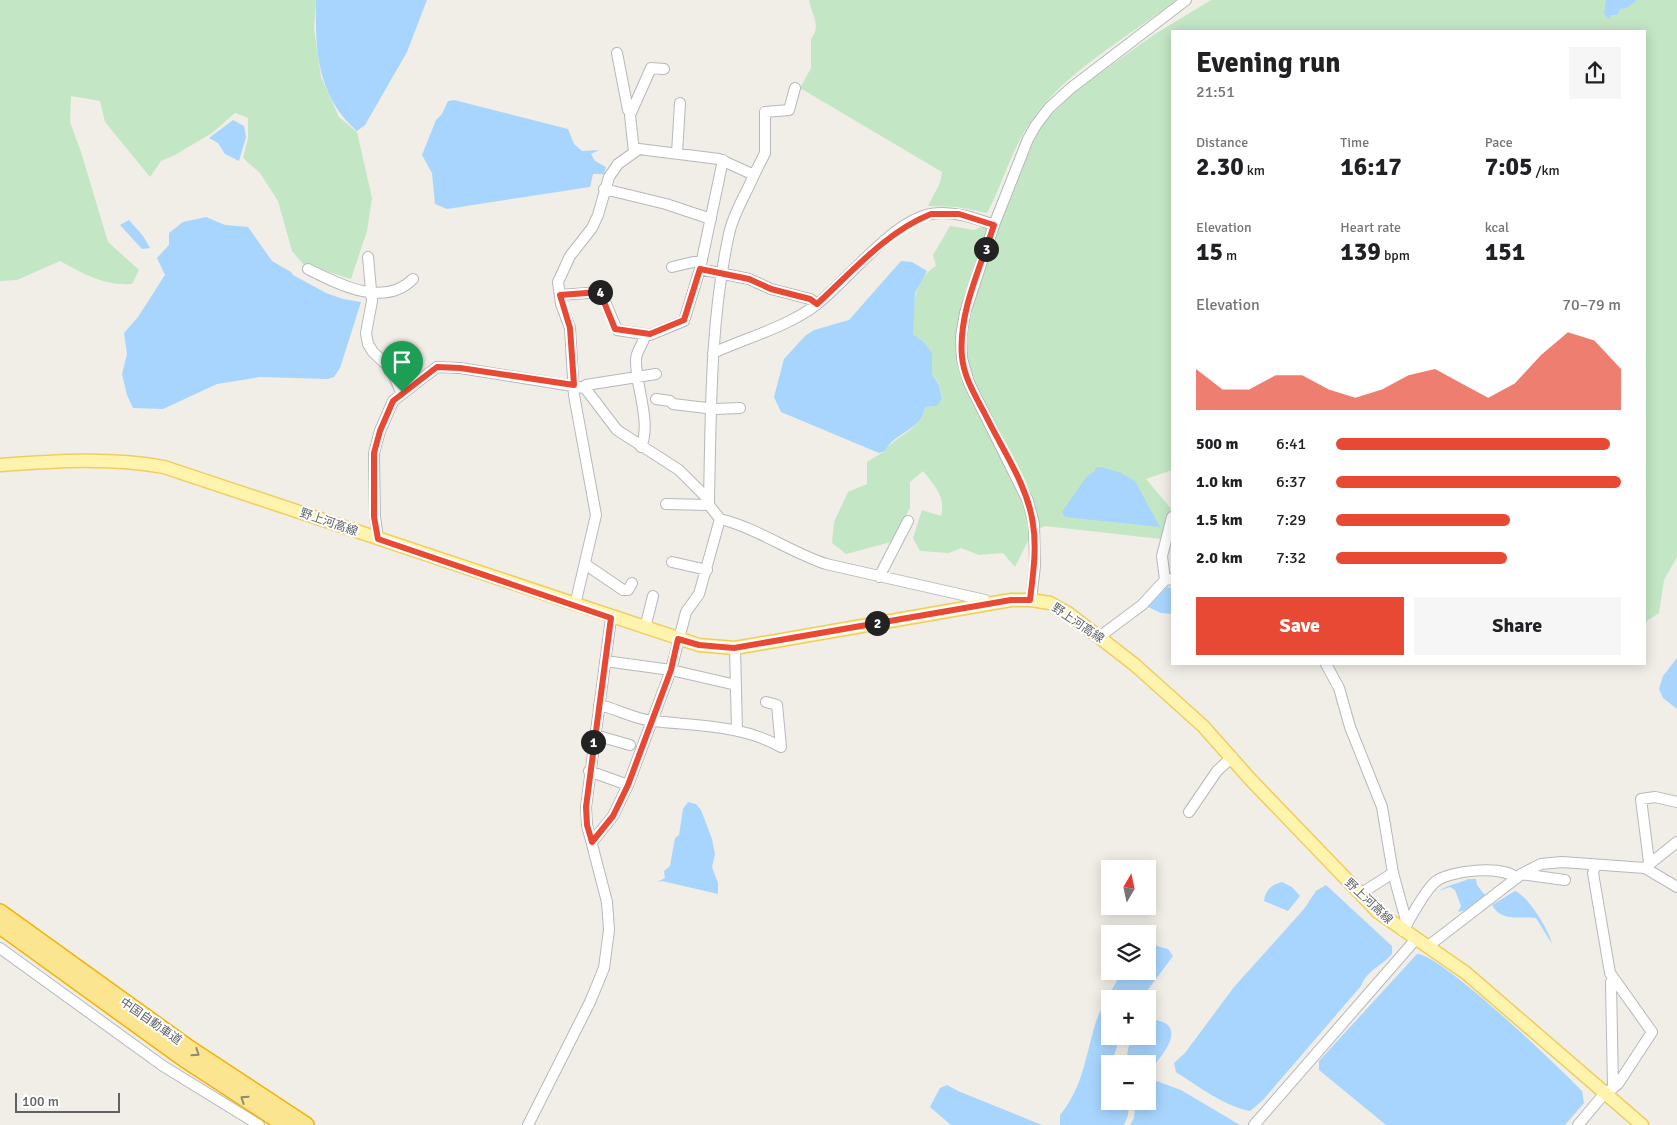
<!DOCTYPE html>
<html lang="en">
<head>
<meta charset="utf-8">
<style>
  :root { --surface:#fff; --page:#f6f6f6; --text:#202124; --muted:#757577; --accent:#e84934 }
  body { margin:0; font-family:Signika,"Noto Sans JP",sans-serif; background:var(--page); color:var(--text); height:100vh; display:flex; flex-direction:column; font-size:19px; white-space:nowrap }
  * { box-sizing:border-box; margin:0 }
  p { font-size:16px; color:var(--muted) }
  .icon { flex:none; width:28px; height:28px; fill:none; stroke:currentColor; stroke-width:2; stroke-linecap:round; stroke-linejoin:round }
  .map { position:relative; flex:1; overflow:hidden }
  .side { position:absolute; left:1171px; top:30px; width:475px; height:635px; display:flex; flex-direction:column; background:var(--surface); border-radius:0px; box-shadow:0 2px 12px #0003 }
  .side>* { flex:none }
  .needle { width:32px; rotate:9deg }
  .controls { position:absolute; left:1101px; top:860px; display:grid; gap:10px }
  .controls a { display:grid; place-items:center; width:55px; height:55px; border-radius:0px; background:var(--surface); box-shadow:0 2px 12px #0003; font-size:25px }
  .scale { position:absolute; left:15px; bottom:12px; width:105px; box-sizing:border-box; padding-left:5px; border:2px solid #5e6166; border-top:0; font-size:14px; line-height:18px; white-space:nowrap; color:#5e6166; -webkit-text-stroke:4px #fff; paint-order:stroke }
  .pin { position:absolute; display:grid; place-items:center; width:42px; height:42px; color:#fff; margin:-51px -21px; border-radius:50% 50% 50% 0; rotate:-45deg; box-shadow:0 0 5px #0007 }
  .pin .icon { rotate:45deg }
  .km { position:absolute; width:25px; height:25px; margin:-12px; border-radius:50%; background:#222; color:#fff; font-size:14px; line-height:25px; text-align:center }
  .round { display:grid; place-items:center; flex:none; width:52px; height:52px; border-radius:0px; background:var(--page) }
  .overview { display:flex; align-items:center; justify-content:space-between; height:85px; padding:0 25px }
  h1 { font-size:28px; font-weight:700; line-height:38px }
  .figures { display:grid; grid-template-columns:repeat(3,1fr); gap:8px; height:85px; padding:5px 25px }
  .figures div { display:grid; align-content:center }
  .figures b { font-size:25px; font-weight:700 }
  .figures small { font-size:14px; font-weight:400 }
  .figures p { font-size:14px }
  .chart { height:140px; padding:10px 25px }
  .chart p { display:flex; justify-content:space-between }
  .chart svg { width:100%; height:90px; margin-top:5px; fill:var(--accent); opacity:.7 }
  .action { display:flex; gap:10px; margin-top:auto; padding:10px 25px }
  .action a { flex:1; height:58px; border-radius:0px; background:var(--accent); color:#fff; font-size:20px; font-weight:700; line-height:58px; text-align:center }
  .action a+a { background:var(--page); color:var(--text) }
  ul { padding:0 25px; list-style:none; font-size:16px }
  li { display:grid; grid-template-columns:80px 60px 1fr; align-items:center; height:38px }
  li i { height:12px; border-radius:6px; background:var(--accent) }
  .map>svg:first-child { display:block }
</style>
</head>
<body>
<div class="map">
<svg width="1677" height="1125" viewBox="0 0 1677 1125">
  <rect width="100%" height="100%" fill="#f0eee6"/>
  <!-- green -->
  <path fill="#c3e7c5" d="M0 0H316L314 28 321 77 339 117 357 132 372 198 367 231 351 279 303 264 292 251 278 201 260 173 243 158 248 138V118L235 113 212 133 175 155 161 161 150 177 105 122 100 101 71 96 70 122 81 152 108 242 139 270 132 284C104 286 84 274 60 261L17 280 0 281Z
    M809 0H1176C1130 36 1064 72 1032 120 1012 148 1003 183 987 213L957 207 928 206 940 183 942 172 800 88 811 68V39C822 26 811 13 809 0Z
    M1211 0H1677V557L1664 580 1659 613 1645 622V31H1172V470L1146 479 1172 510V549L1170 540 1045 526 1033 531 1015 567 1003 553 979 555 961 548 949 553 920 551 913 538 922 510 941 516C946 497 935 486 923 471L910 482V508L891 542 846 554 832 543 834 522 848 492 867 484V462L885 451 888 446C901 435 924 425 925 407L937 406 942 399 939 384 932 374V353L924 342 913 334C913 309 912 280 936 266L933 255 950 226 974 230 1002 219 1034 140 1045 121 1078 89 1155 34Z"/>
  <!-- water -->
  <path fill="#a8d5fe" d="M316 0H427L407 52 365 125 357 131C317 96 315 50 316 0Z
    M1606 0H1637L1627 8 1620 9 1617 15H1611L1609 19 1604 14Z
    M454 100 568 129 574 144 582 151 599 150 591 154 595 161 606 167 604 174H593L590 187 447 209 435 204 432 173 422 155 436 120 442 114 448 101Z
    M233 120 244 126 246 137 239 161 225 154 218 143 209 138Z
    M206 217 225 225 248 227 272 261 291 272 293 275 326 293 343 299 361 302 340 368 334 377 328 379 260 377 217 384 163 409 133 408 127 395 122 374 127 354 124 333 138 317 165 275 157 258 169 245V233L183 222Z
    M129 220 143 236 150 248 142 249 120 225Z
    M901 261 912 262 927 271 915 293 913 334 924 342 932 353V374L939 385 942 399 937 406 925 407C923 430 894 432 885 451L879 453 781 412 774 397 784 359 805 336 814 330 849 320Z
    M1096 467H1102L1121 473 1135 481 1160 527 1065 517 1062 512 1087 476 1095 471Z
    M1167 587 1172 588V614L1161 613 1148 607Z
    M1677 658V709L1663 698 1659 689 1663 676Z
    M688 802 696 804 701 810 712 839 715 854 712 867 718 883V894L662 881 657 882 665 878 664 871 670 866 675 838 679 835 683 809Z
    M1468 879H1476L1477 885 1485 895 1467 910 1458 912 1461 906 1455 890 1450 887 1439 891C1449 884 1458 884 1468 879Z
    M1282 882 1292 887 1300 896 1288 911 1264 901C1266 889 1271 885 1282 882Z
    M1326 885 1392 946V954C1381 967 1368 969 1361 986L1263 1100 1250 1111C1224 1106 1198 1086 1176 1072L1174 1063 1185 1053 1234 987 1304 909 1316 891Z
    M1515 891C1528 896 1549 930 1552 944L1536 918C1520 916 1501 922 1492 905Z
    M1157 946 1168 949 1173 956 1141 999H1110V1036H1120L1114 1056 1121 1062 1126 1060 1129 1045 1139 1036H1148V1030L1156 1020C1188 1026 1162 1056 1151 1069L1148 1070V1064H1110V1101L1129 1102 1128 1115 1124 1125H1060V1115C1083 1087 1085 1058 1095 1025 1100 1008 1113 989 1121 973L1148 971V947Z
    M1417 954C1440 953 1560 1068 1582 1091L1584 1103 1565 1125H1386L1319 1070V1061Z
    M1148 1078 1181 1090 1240 1125H1130L1134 1118 1136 1101H1148Z
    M947 1085 958 1091 1042 1125H951L930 1107 940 1088Z"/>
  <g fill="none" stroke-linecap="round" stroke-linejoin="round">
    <defs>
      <path id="minor" d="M617 53 628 110 631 112
        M634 152 630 115 651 68 664 69
        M677 153 680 103
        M754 175 765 153V112L789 110 795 88
        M604 189 666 204 711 219
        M368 257 372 301 366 333 368 344 373 352 391 369 401 392
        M672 267 702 260
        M308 269C340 285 384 308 413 279
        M700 269 749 279 771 289 810 299 817 304
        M560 295 601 292 617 330 650 335 684 321 700 269 723 160
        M713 353C746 338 787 327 816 305 848 280 892 221 931 214 952 210 975 218 994 225
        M585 388 586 385 656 374
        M656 399 670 401 673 404 715 409 740 408
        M641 447C652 422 635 385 636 360 636 350 644 344 645 335
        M666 504 709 505
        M720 519C757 528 790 552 826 564L985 600 987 604
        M378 539 375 517 374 453 380 431 393 401 437 367 460 368 585 388 617 430 679 470 709 500
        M672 562 707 570
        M585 564 623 590H628L632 583
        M879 577 908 521
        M1165 580 1162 556 1172 517
        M1031 600 1035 566 1034 524 1028 501 969 383 962 359 961 337 965 313 994 225 1028 139 1036 125 1049 108 1071 88 1186 0
        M575 605 596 515 574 395 570 328 561 304 558 282 570 256 592 228 598 215 609 177 618 164 639 149 719 159 754 175C746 194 733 214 729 234 710 321 711 411 709 500V505L720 519 699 594 686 612 671 670 628 785 613 816 592 842
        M645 628 653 596
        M1099 637 1142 605 1165 580 1172 579
        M735 648 737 731
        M605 661 671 670 736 685
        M1326 664 1339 688 1350 727 1382 807 1393 873 1360 894
        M766 702 777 705 781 747
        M599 705C618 709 636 720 654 721 697 726 743 725 781 747
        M595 735 630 745
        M589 771 628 785
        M1189 812 1217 771 1232 757
        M1649 862 1641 799 1655 797 1677 802
        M1647 866 1677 842
        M1393 873 1407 924
        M1521 874 1565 880
        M1403 931C1409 920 1426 890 1435 882 1450 870 1502 865 1517 878
        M1427 947 1523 873 1541 864 1562 862 1645 868 1677 887
        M0 948 163 1066 259 1125
        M1613 1088 1611 982 1613 980
        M528 1125 590 1002 604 968 609 930 607 902 587 825 586 807 611 618
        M1254 1125 1416 939
        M1578 1125 1604 1094 1618 1084 1652 1032 1610 973 1593 873 1595 866"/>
      <path id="major" d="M0 465C54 461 110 457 164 467L699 645 735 648 1011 600H1031L1050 603 1068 613 1135 665 1203 726 1250 779 1378 912 1466 973 1642 1125"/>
      <path id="highway" d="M0 912 189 1048 306 1125
        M0 926 184 1059 285 1125"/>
    </defs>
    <!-- minor casing -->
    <use href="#minor" stroke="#b6b8bd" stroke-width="12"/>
    <!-- major casing -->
    <use href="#major" stroke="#f0cd5f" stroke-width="15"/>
    <!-- highway casing -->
    <use href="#highway" stroke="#f4b202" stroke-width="18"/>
    <!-- minor -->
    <use href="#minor" stroke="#fff" stroke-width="10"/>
    <!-- major -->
    <use href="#major" stroke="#fef4ad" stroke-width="12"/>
    <!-- highway -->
    <use href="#highway" stroke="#fce591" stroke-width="15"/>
  </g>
  <!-- one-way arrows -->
  <defs><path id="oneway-chevron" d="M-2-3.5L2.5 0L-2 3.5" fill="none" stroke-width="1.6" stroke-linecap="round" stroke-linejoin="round" transform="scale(1.25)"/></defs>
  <g stroke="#8d8973">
    <use href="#oneway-chevron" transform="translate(196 1053) rotate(34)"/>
    <use href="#oneway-chevron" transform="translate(244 1099) rotate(-146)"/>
  </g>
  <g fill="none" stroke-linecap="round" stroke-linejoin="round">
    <defs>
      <path id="route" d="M931 214H959L994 225C981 267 958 312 962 357 964 379 978 400 988 420 1004 452 1028 487 1033 524 1037 549 1033 575 1030 600H1011L734 648 699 645 678 639 671 670 628 785 613 816 592 842 587 825 586 807 611 618 378 539 374 517V453L380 431 393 401 437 367 460 368 574 385 570 328 560 295 600 292 615 329 650 334 684 320 700 269 749 279 771 289 810 299 817 304C852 272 886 232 931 214Z"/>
    </defs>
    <!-- route casing -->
    <use href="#route" stroke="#fff" stroke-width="10"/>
    <!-- route -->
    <use href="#route" stroke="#e84934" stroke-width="6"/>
  </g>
  <g text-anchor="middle" stroke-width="4" stroke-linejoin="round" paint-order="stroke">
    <!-- street labels -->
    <g font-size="12" fill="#5e6166" stroke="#fff">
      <text transform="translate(329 522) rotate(19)" y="4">野上河高線</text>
      <text transform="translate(1078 623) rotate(34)" y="4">野上河高線</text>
      <text transform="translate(1369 901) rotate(43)" y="4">野上河高線</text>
      <text transform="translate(151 1021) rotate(35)" y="4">中国自動車道</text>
    </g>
  </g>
</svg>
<div class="controls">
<a><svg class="needle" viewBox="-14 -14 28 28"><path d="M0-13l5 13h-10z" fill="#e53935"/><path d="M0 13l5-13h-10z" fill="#757577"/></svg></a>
<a><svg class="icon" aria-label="layers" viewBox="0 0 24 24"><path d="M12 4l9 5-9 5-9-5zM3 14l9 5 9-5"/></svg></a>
<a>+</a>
<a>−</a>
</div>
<div class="scale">100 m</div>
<div class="pin" style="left:402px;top:392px;background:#1e9e55"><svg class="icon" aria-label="arrive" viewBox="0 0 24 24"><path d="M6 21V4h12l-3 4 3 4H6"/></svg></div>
<b class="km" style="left:593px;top:742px">1</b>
<b class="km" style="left:877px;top:623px">2</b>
<b class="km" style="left:986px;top:249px">3</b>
<b class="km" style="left:600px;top:292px">4</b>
<section class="side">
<div class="overview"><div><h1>Evening run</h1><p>21:51</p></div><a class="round"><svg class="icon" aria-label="share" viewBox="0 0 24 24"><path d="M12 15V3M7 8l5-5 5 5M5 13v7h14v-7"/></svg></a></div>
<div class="figures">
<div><p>Distance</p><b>2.30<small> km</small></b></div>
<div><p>Time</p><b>16:17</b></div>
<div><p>Pace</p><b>7:05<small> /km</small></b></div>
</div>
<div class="figures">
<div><p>Elevation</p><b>15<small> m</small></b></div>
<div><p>Heart rate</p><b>139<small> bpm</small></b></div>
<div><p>kcal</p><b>151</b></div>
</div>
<div class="chart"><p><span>Elevation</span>70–79 m</p>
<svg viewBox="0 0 160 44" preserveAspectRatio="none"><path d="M0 44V24L10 34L20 34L30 27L40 27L50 34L60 38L70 34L80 27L90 24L100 31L110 38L120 31L130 17L140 6L150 10L160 24V44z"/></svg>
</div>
<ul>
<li><b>500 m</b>6:41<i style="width:96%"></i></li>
<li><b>1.0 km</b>6:37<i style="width:100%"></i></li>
<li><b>1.5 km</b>7:29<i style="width:61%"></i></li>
<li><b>2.0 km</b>7:32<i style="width:60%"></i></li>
</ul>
<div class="action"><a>Save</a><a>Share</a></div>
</section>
</div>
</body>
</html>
